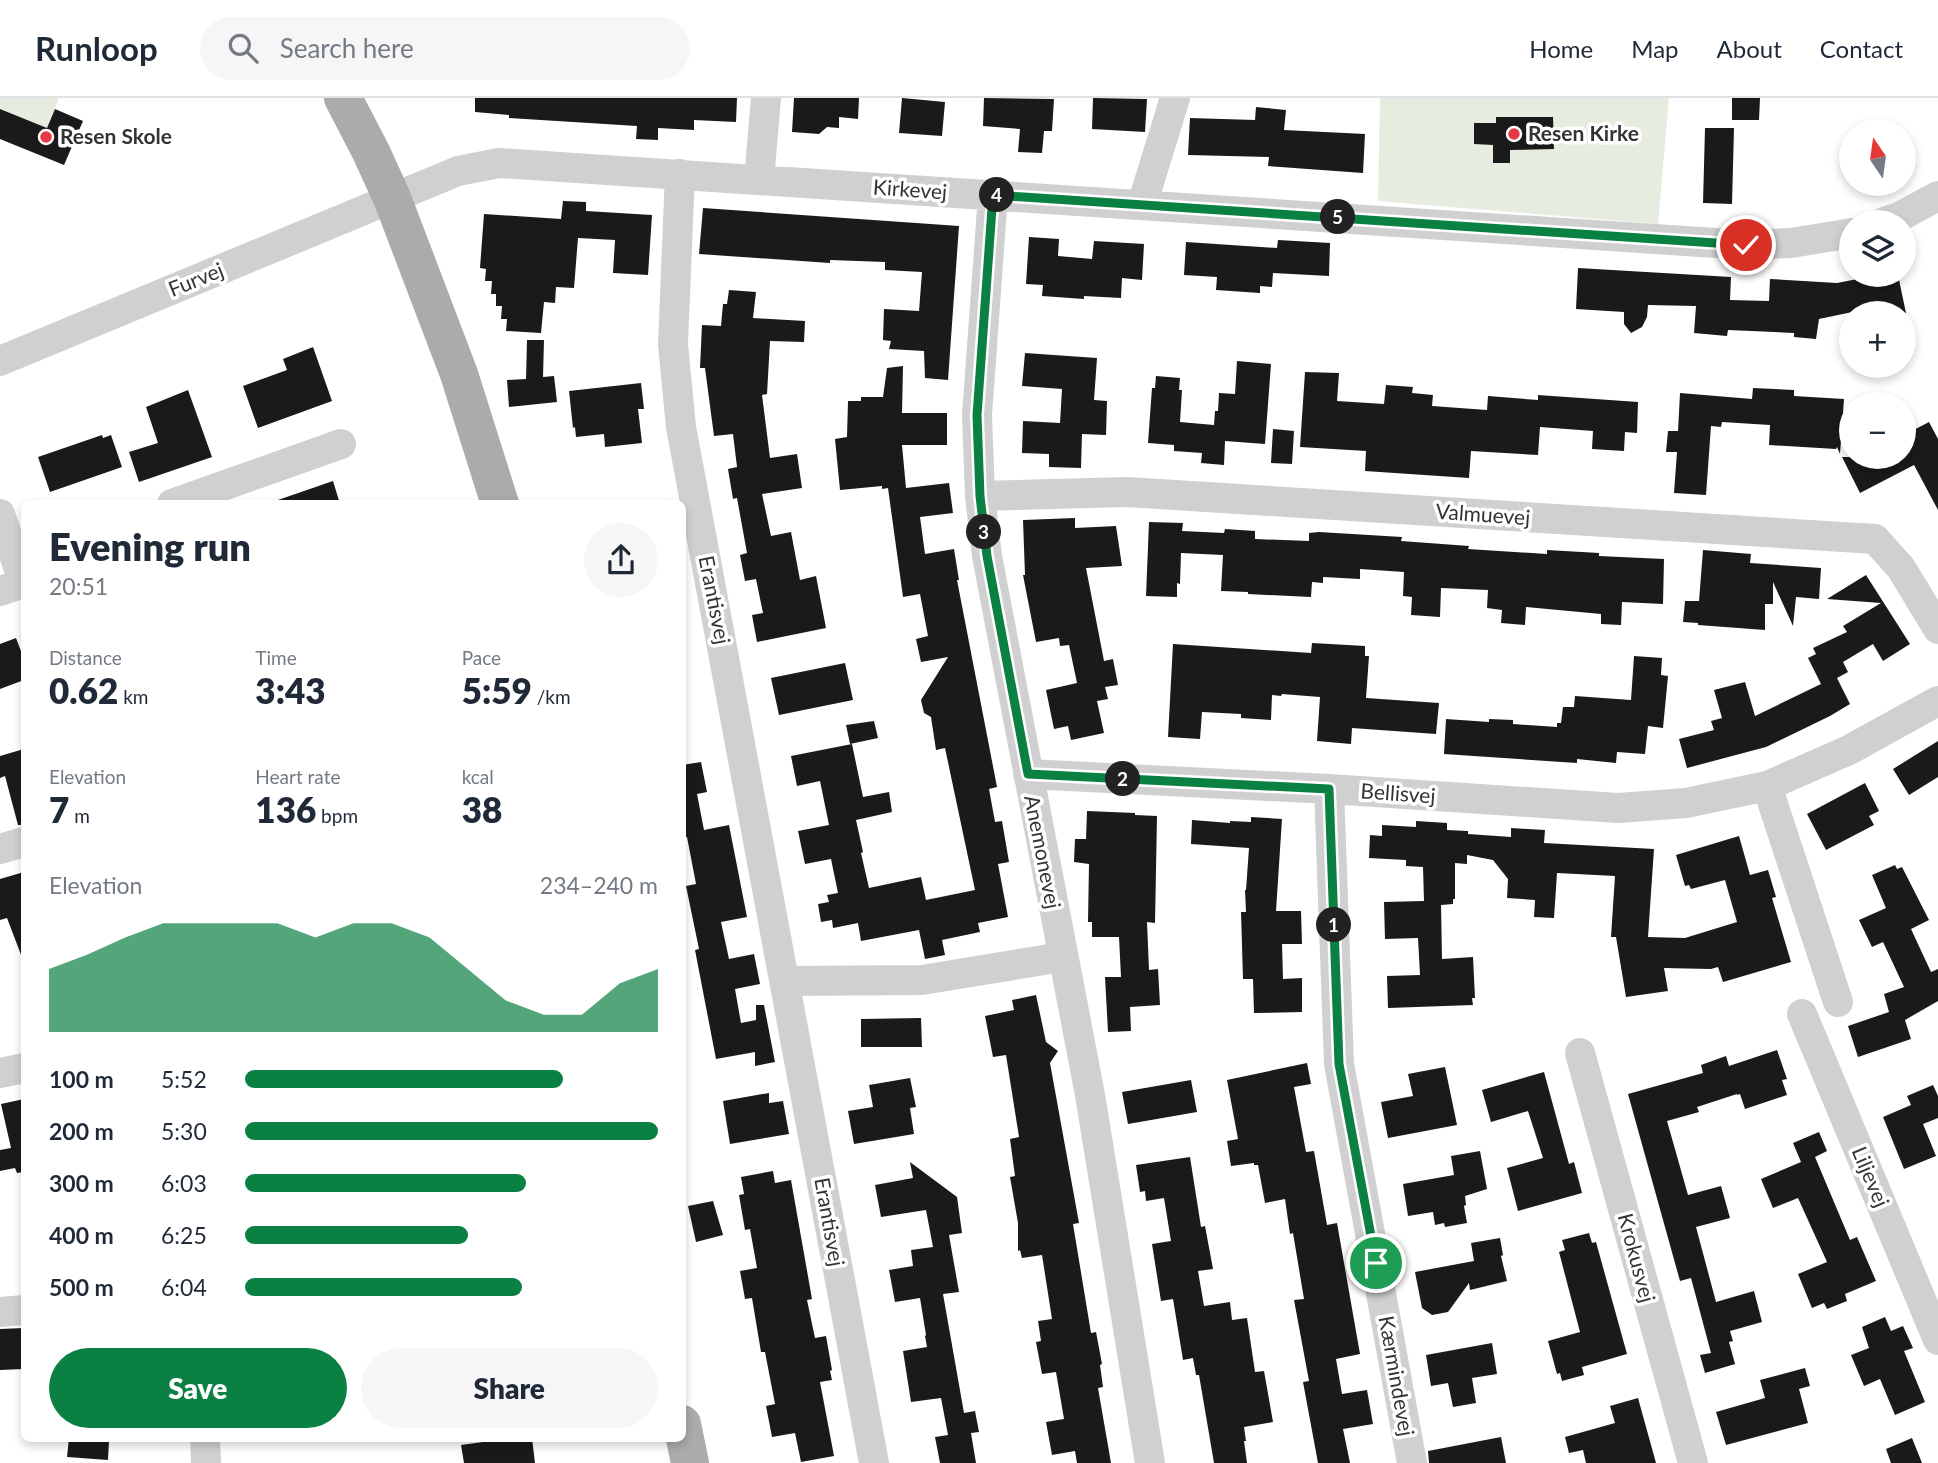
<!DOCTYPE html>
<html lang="en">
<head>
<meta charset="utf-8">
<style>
  :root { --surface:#fff; --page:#f6f6f7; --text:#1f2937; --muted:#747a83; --line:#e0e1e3; --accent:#0b8043 }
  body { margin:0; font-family:Lato,sans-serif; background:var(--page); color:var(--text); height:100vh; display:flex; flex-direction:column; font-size:26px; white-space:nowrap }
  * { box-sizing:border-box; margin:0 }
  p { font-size:23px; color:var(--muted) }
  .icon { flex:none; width:38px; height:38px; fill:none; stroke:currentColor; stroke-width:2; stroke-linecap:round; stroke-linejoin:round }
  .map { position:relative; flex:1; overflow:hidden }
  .sheet { position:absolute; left:21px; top:402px; width:665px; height:942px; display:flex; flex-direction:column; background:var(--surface); border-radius:10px; box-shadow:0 4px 10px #0003 }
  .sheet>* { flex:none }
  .needle { width:46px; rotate:347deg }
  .tools { position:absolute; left:1839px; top:21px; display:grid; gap:14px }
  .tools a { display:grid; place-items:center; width:77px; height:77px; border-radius:50%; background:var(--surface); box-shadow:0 4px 10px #0003; font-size:35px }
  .pin { position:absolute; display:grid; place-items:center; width:60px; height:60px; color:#fff; margin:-30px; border:4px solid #fff; border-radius:50%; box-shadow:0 2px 7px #0007 }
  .km { position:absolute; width:35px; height:35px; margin:-18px; border-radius:50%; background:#222; color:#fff; font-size:19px; line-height:35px; text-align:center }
  .round { display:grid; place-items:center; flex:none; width:74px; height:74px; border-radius:37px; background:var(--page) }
  .headline { display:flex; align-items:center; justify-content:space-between; height:119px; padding:0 28px }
  h1 { font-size:38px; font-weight:800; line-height:52px }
  .metrics { display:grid; grid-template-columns:repeat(3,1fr); gap:10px; height:119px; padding:7px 28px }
  .metrics div { display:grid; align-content:center }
  .metrics b { font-size:35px; font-weight:800 }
  .metrics small { font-size:19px; font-weight:400 }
  .metrics p { font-size:19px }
  .chart { height:196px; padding:14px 28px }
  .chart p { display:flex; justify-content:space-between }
  .chart svg { width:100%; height:126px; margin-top:7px; fill:var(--accent); opacity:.7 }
  .action { display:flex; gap:14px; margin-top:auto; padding:14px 28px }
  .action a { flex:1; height:80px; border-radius:42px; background:var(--accent); color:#fff; font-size:28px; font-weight:800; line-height:80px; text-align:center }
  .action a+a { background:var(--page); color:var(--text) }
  ul { padding:0 28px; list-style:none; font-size:23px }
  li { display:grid; grid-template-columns:112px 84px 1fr; align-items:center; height:52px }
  li i { height:18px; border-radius:9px; background:var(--accent) }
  header { display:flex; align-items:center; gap:42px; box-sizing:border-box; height:98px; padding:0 35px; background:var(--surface); border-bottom:2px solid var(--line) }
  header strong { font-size:33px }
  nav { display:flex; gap:38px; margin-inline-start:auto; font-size:24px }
  .search { width:490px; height:63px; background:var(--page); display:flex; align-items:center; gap:18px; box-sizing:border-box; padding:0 24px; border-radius:38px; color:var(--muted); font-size:26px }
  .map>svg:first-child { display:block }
</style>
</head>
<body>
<header>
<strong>Runloop</strong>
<div class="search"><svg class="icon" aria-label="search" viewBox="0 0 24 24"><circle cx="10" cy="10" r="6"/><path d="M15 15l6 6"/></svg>Search here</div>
<nav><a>Home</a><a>Map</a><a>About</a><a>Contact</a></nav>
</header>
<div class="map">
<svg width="1938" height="1365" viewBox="0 0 1938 1365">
  <rect width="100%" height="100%" fill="#fff"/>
  <!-- green -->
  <path fill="#e6ecdf" d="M0 0H59L47 30 0 11Z
    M1380 0H1669L1658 126 1378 103Z"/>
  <!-- building -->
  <path fill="#1a1a1a" d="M475 0H737L736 24 694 22V32L658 30V42L636 41 637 28 509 20V17L475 14Z
    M794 0H859L858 21 839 19V30L827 29 819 36 792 34Z
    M902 0 945 4 942 38 899 35Z
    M984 0 1054 1 1052 33H1044L1042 55 1018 54 1020 31 983 28Z
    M1093 0 1147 1 1145 34 1092 31Z
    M1732 0H1760L1759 22H1732Z
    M1256 9 1286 12 1284 32 1365 36 1363 75 1268 68 1269 59 1188 57 1190 20 1255 22Z
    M0 11 47 30 55 11 83 23 64 67 0 41Z
    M1496 19H1553L1554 51 1510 52V65H1493V47L1474 46V25H1496Z
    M1705 30H1734L1732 106 1703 105Z
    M563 103 586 104V113L652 117 648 177 613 175 615 142 578 140 574 190 556 189 555 205 544 204 541 235 506 233 507 221H501L502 208H496V196H491L492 183H485L486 171 480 170 484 116 561 121Z
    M703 110 959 128 948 282 925 280 924 253 889 251 891 243 883 242 884 211 919 213 922 174 885 172V164L830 162V165L699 156Z
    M1029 139 1059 141 1058 158 1092 161 1094 143 1144 146 1142 182 1122 180 1121 200 1084 198V201L1042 198 1043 187 1026 186Z
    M1278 142 1330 145 1329 178 1273 175 1272 189 1260 188V195L1216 192 1217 179 1184 177 1186 144 1277 150Z
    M1578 170 1731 179 1730 202 1769 203 1770 181 1837 185 1878 177H1898L1906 215H1882L1881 208 1819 221 1816 241 1794 239V235L1728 232 1727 238 1694 235 1696 208 1648 207 1647 219 1642 229 1631 235 1624 226V214L1576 211Z
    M729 192 756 194 753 220 805 223 804 244 770 243 767 296 762 297 770 360 797 356 802 390 762 396 771 438 791 434 800 482 816 478 826 530 757 544 752 517 763 515 756 481 745 483 740 457 747 455 737 400 733 401 728 371 737 369 733 336 714 338 705 270H700L702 227 721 228 723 206H727Z
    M527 242H544L543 279 554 278 557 304 509 309 507 282 526 281Z
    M313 249 332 303 258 330 243 288 287 272 283 261Z
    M1025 255 1097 260 1094 302 1107 303 1106 337 1082 336 1081 370 1049 369V356L1022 355 1023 323 1060 325 1062 291 1022 288Z
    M1237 263 1271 266 1265 346 1225 343 1224 367 1201 365 1202 355 1174 353V347L1148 345 1152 290H1155L1156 278 1180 280 1179 292H1182L1180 324 1214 327 1215 313H1218L1219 295 1235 296Z
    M903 268 902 315H947V347H902L906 390 949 385 953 415 920 419 925 456 954 451 959 482H957L997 689 989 691 995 724 1002 723 1009 764 998 766 1008 819 978 825 980 834 942 842 945 857 925 861 919 832 861 843 858 825 833 830 832 822 821 824 818 806 829 804 827 797 838 795 831 761 805 766 798 733 829 727 820 683 797 688 791 658 852 646 863 699 889 694 892 714 856 722 863 754 861 755 869 790 921 779 926 802 975 792 945 650 936 652 931 619 924 615 921 602 948 559 921 564 916 541 928 538 920 496 903 499 888 390 882 391V388L840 392 835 341 847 339 848 303H861V299H883L887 270Z
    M1305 274 1339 275 1337 303 1384 306 1386 287 1413 289 1412 295 1433 297 1432 308 1487 312 1488 298 1538 302V297L1638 304 1637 335 1625 334 1624 353 1592 351 1593 333 1540 329 1538 357 1471 353 1469 380 1365 373 1366 353 1300 349Z
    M641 285 644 311H638L642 345 605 349 604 336 576 339 575 329 573 330 569 293Z
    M1753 290 1794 292V298L1844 301 1840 356 1837 349 1836 351 1769 347 1770 327 1722 324 1721 329 1711 328 1706 397 1674 395 1677 354H1666L1668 333H1678L1680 295 1752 301Z
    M188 292 212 359 139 384 129 354 158 345 146 309Z
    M1929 324 1938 341V412L1914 367 1860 395 1842 359H1904V337Z
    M1273 331 1294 333 1292 366 1271 365Z
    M102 337 103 340 111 337 122 369 50 394 38 359Z
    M333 383 340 406H275V403Z
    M1075 420V430L1116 428 1122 468 1086 470 1104 563 1113 561 1118 587 1105 589 1108 601 1097 603 1104 635 1071 642 1068 628 1054 631 1046 592 1077 585 1069 547 1060 548 1059 540 1036 544 1023 477H1025L1023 422Z
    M1149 424 1183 425 1182 433 1224 435 1225 431 1255 433V441L1309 443V435L1319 434 1402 439 1401 443 1469 448 1468 451 1547 456V452L1599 455V458L1664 461 1663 506 1622 504 1621 527 1601 526V516L1526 509 1525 527 1501 525 1502 512 1487 510 1488 492 1441 490 1440 519 1411 517 1412 499 1403 498 1404 474 1360 471V481L1323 479V485L1312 484 1311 499 1248 496V494L1221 493 1223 457 1181 455 1180 486 1177 485V499L1146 498Z
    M1703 452 1751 456 1750 465 1821 470 1819 501 1796 499 1793 528 1773 484V506H1765V532L1698 527V525L1683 524 1685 503H1699Z
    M1866 477 1910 546 1883 563 1873 546 1843 564 1848 574 1837 580 1850 606 1830 618 1766 649 1687 670 1679 641 1714 632 1711 623 1722 620 1714 592 1745 584 1755 618 1821 586 1808 560 1816 556 1813 550 1847 534 1843 528 1881 505 1827 501Z
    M16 540 24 561V582L0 591V546Z
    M1312 545 1365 548V558H1369L1366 600 1439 605 1436 636 1352 630 1351 646 1317 643 1320 599 1282 596 1281 598 1272 597 1271 622 1241 620V616L1202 614 1200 641 1168 639 1173 546 1311 555Z
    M1634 558 1662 560 1661 577 1668 578 1663 630 1648 628 1645 656 1617 654 1616 665 1577 661V665L1444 656 1446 621 1489 624V621L1513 622V626L1557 629V625H1561L1563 609H1574L1575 598 1631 602Z
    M845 565 853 602 779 617 771 580Z
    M874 623 878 640 850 646 846 627Z
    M1938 643V679L1909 697 1893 671Z
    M24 651V727H18L5 678 0 680V658Z
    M701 664 707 694 697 696 704 732 729 727 747 819 721 824 729 861 754 856 760 886 735 891 741 925 756 922V907H764L775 964 755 968V954L716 961 695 852 699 851 686 788 696 786 687 739 682 740V667Z
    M1865 685 1879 713 1869 718 1874 727 1826 752 1807 716Z
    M1087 713 1135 715V717L1157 718 1155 825 1147 824 1149 872 1158 871 1160 907 1130 909 1131 933 1108 934 1105 879H1121L1119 839H1092V824H1088L1089 766 1074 764 1075 741H1086Z
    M1251 719 1282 721 1276 813H1301L1302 846H1282L1283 881 1302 880V914L1254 915 1253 881H1243L1241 814H1246L1245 792H1246L1249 750 1191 746 1192 722 1230 725V723L1251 724Z
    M1416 723 1447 725V732L1468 733V736L1511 739V730L1545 732 1544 745 1654 751 1648 839 1685 840 1737 824 1725 782 1691 791 1689 787 1685 788 1676 757 1739 738 1750 777 1768 772 1776 799 1772 800 1791 864 1723 884 1718 869 1711 871 1664 870 1668 893 1626 899 1616 839H1611L1615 778 1557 775 1554 820 1534 819 1535 802 1507 800 1508 781 1493 762 1467 757V766L1455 765V801H1453V806L1441 807 1442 861 1473 859 1475 900H1472L1473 907 1388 910 1387 878 1420 877 1418 840 1385 841 1384 804 1424 803 1423 769 1406 768V762L1369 760 1370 737 1382 738V727L1416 729Z
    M1895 767 1897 771 1902 769 1929 822 1911 831 1931 874 1938 871V903L1905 922 1911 941 1858 959 1848 928 1889 914 1884 896 1904 889 1883 844 1872 849 1859 822 1886 810 1872 777Z
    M24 774V862H23L7 820 0 822V781Z
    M1036 897 1046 944 1058 953 1050 965 1079 1125 1073 1126 1091 1235 1096 1234 1102 1266 1100 1267 1103 1289 1098 1290 1111 1365H1077L1075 1353 1052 1357 1046 1324 1064 1321 1056 1274 1042 1276 1036 1244 1041 1243 1038 1223 1052 1221 1042 1157 1022 1160 1020 1152 1018 1153V1125L1010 1079 1015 1078 1010 1041 1019 1039 1006 957 993 959 985 918 1014 912 1012 902Z
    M921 920 922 949H861V921Z
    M1777 952 1787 981 1782 982 1787 997 1745 1011 1740 996 1737 997V996L1697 1009 1699 1014 1667 1023 1688 1097 1721 1088 1730 1120 1696 1129 1716 1204 1754 1193 1762 1224 1730 1233 1733 1243 1729 1244 1735 1266 1705 1275 1700 1257 1711 1255 1691 1180 1680 1183 1628 996 1703 975 1701 967 1726 958 1729 968Z
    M1307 965 1311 986 1294 989 1306 1054 1314 1053 1327 1127 1337 1125 1360 1256 1336 1261 1342 1296 1367 1292 1373 1326 1343 1331 1350 1365H1318L1303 1284 1309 1283 1294 1202 1304 1201 1293 1135 1290 1136 1285 1101 1265 1105 1258 1067H1254V1065L1231 1068 1227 1043 1238 1041 1227 982Z
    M1445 969 1457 1027 1388 1040 1381 1004 1413 998 1408 976Z
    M1544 974 1569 1066 1574 1064 1582 1095 1518 1113 1507 1070 1543 1060 1528 1013 1491 1024 1482 992Z
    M910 980 916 1009 910 1010 914 1036 854 1046 848 1013 873 1009 869 987Z
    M1191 982 1197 1014 1128 1026 1122 994Z
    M1933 987 1938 998V1020L1923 1026 1936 1058 1904 1071 1883 1019 1911 1007 1907 998Z
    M769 995V1005L783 1003 789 1036 730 1046 723 1003Z
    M24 1001V1074L17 1075 15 1070 0 1073V1052L11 1050 1 1006Z
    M1819 1034 1827 1053 1815 1059 1850 1142 1857 1139 1876 1183 1845 1196 1847 1203 1827 1211 1824 1205 1812 1210 1798 1176 1827 1164 1798 1100 1773 1110 1761 1081 1801 1064 1793 1045Z
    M1480 1053 1487 1091 1465 1098 1466 1107 1464 1108 1467 1125 1445 1129 1444 1125 1435 1127 1433 1114 1408 1118 1403 1086 1454 1077 1451 1058Z
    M1190 1059 1201 1129 1205 1128 1213 1171 1198 1173 1204 1208 1230 1204 1232 1222 1247 1220 1255 1274 1264 1273 1273 1324 1244 1329 1246 1343H1244L1247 1365H1214L1199 1277H1196L1193 1260 1183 1262 1173 1201 1161 1203 1152 1146 1171 1143 1164 1100 1146 1103 1145 1093 1140 1094 1136 1067Z
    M910 1064 957 1099 962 1135 949 1137 959 1194 943 1196 964 1315 975 1313 979 1334 971 1335 976 1365H940L935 1339 948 1337 941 1300 911 1304 903 1253 927 1249 925 1238 926 1237 920 1200 895 1204 889 1172 913 1168 911 1152 933 1149 926 1112 881 1119 875 1087 913 1080Z
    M773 1073 775 1085 791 1082 812 1201 807 1202 815 1240 826 1238 832 1272 830 1273 832 1282 820 1284 834 1358 801 1364 795 1335 772 1339 766 1308 775 1306 765 1254H761L752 1200 745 1201 740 1173 757 1170 750 1131 745 1132 739 1097 744 1096 741 1079Z
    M713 1103 723 1137 696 1144 688 1108Z
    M1589 1135 1592 1145 1596 1144 1627 1256 1582 1269 1584 1277 1562 1283 1560 1275 1557 1276 1548 1243 1580 1234 1559 1154 1565 1152 1562 1142Z
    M1500 1140 1503 1157 1501 1158 1507 1183 1470 1192 1469 1185 1448 1214 1432 1217 1422 1210 1415 1174 1474 1163 1471 1145Z
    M1885 1219 1891 1233 1903 1228 1913 1250 1904 1253 1925 1304 1895 1317 1880 1281 1864 1288 1851 1257 1869 1250 1862 1229Z
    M24 1230V1271L0 1272V1231Z
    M1492 1245 1497 1276 1472 1280 1476 1305 1453 1309 1448 1285 1431 1288 1426 1257Z
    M1805 1270 1810 1288 1799 1291 1808 1325 1726 1347 1716 1314 1765 1300 1760 1282Z
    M1638 1300 1656 1365H1586L1583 1352 1569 1355 1565 1339 1615 1325 1610 1308Z
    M1501 1339 1506 1365H1429L1428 1353Z
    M69 1340 109 1343 108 1362 67 1359Z
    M512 1340H532L535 1365H464L461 1347Z
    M1912 1340 1922 1365H1891L1886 1351Z"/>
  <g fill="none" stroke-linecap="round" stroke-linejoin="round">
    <!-- minor -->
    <path stroke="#d0d0d0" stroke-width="30" d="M680 76 673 246 681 329 874 1365
      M759 82 766 0
      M993 97 977 317 980 398 987 458 1090 997 1150 1365
      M1142 107 1175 0
      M1884 124 1899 119 1938 98
      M0 263 458 73 499 65 1746 147 1791 145 1852 135
      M980 398 1127 394 1875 441 1901 470 1938 531
      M172 406 341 346
      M0 416 24 486
      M0 493 24 485
      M1028 676 1329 691 1618 710 1686 705 1767 688 1849 652 1938 603
      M1767 688 1838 904
      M1329 691 1339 966 1412 1365
      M0 751 24 744
      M785 883 922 882 1062 859
      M1802 916 1938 1242
      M1580 955 1693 1365
      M0 975 24 970
      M0 1214 24 1212
      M205 1340 206 1365"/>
    <!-- major -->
    <path stroke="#ababab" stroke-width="38" d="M343 0 371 54 392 100 459 276 500 406
      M682 1326 690 1365"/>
  </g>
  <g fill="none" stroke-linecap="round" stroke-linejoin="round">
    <defs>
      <path id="route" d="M1376 1165 1339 966 1329 691 1028 676 987 458 980 398 977 317 993 97 1746 147"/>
    </defs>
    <!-- route casing -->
    <use href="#route" stroke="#fff" stroke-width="14"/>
    <!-- route -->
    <use href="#route" stroke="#0b8043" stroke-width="9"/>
  </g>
  <!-- markers -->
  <g fill="#e63946" stroke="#fff" stroke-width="2.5">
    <circle cx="1514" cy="36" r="7"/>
    <circle cx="46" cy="39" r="7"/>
  </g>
  <g text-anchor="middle" stroke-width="7" stroke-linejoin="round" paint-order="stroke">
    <!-- poi labels -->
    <g font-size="21" font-weight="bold" fill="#333" stroke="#fff" text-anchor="start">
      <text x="1528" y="43">Resen Kirke</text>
      <text x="60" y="46">Resen Skole</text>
    </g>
    <!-- street labels -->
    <g font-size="21" fill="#333" stroke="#fff">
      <text transform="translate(910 92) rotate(4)" y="7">Kirkevej</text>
      <text transform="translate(196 182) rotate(-22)" y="7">Furvej</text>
      <text transform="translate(1483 417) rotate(4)" y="7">Valmuevej</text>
      <text transform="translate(714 502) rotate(79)" y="7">Erantisvej</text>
      <text transform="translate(1398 696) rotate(4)" y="7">Bellisvej</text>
      <text transform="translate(1042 754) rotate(79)" y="7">Anemonevej</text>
      <text transform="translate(1870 1079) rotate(67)" y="7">Liljevej</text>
      <text transform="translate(829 1124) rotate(80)" y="7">Erantisvej</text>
      <text transform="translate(1636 1160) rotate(75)" y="7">Krokusvej</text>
      <text transform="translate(1396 1278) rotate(80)" y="7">Kærmindevej</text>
    </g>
  </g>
</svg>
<div class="tools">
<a><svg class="needle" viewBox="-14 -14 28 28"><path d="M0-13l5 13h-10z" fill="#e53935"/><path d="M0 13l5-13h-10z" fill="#747a83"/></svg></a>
<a><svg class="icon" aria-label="layers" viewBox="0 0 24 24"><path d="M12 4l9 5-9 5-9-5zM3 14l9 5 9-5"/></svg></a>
<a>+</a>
<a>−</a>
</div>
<div class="pin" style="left:1376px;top:1165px;background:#1e9e55"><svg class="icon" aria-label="arrive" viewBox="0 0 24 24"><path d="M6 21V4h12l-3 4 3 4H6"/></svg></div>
<div class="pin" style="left:1746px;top:147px;background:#d93025"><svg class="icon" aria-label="check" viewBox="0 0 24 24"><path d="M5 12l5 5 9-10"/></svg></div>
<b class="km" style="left:1334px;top:827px">1</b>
<b class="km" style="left:1123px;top:681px">2</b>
<b class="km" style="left:984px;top:434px">3</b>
<b class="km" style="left:997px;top:97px">4</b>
<b class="km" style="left:1338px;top:119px">5</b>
<section class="sheet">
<div class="headline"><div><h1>Evening run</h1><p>20:51</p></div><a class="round"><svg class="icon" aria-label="share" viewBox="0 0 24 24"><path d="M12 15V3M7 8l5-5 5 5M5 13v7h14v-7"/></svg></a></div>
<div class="metrics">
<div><p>Distance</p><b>0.62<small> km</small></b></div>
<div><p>Time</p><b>3:43</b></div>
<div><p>Pace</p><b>5:59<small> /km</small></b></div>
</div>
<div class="metrics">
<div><p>Elevation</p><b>7<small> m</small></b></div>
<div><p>Heart rate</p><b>136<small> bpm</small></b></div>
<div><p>kcal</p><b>38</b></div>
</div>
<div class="chart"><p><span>Elevation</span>234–240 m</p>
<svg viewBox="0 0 160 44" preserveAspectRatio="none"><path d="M0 44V22L10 17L20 11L30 6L40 6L50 6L60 6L70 11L80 6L90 6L100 11L110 22L120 33L130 38L140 38L150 27L160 22V44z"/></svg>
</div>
<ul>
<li><b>100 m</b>5:52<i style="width:77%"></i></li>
<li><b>200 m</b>5:30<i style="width:100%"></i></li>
<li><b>300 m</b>6:03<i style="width:68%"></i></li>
<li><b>400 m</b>6:25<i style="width:54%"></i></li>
<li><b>500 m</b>6:04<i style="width:67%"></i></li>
</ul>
<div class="action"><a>Save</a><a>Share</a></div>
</section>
</div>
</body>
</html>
